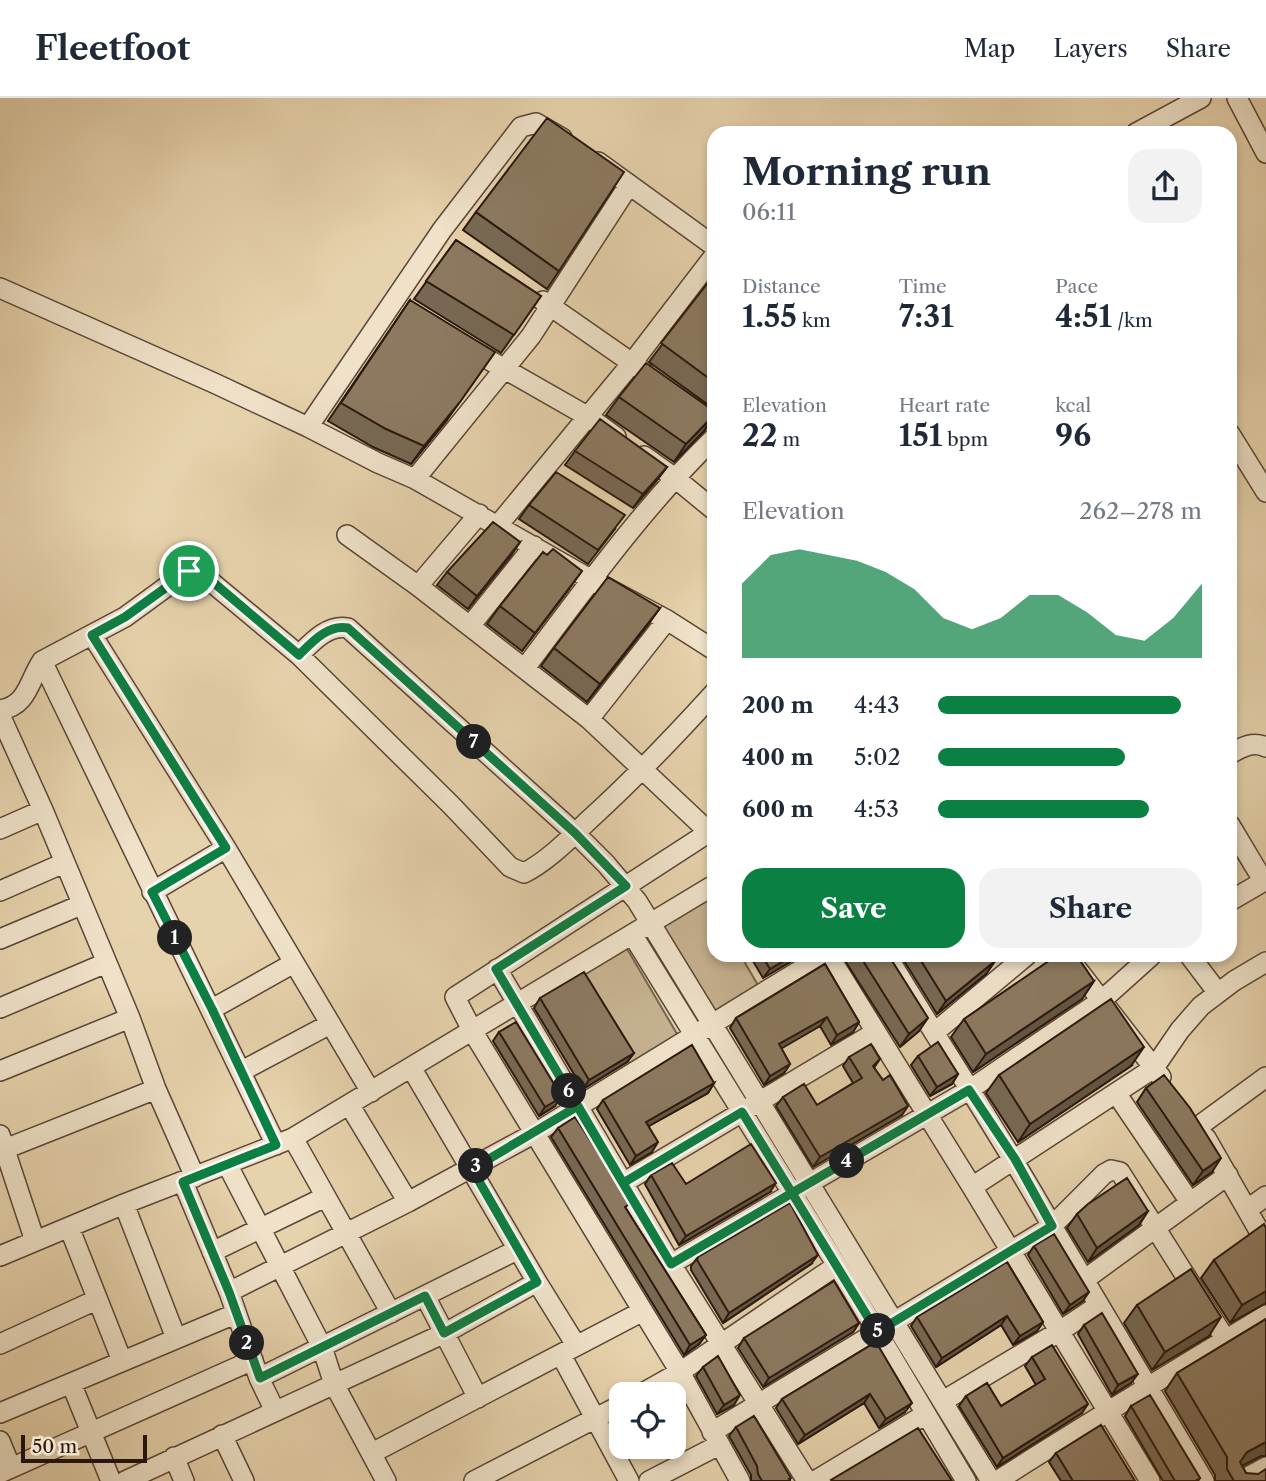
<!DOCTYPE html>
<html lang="en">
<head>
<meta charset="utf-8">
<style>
  :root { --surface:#fff; --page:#f2f2f3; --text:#1f2937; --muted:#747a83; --line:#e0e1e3; --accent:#0b8043 }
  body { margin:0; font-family:"Libre Caslon Text",serif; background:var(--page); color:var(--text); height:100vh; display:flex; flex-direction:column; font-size:26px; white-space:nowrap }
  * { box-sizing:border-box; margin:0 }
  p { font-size:23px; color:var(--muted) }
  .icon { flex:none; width:38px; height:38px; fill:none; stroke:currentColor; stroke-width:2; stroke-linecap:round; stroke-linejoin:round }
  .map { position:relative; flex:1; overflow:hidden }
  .sheet { position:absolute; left:707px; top:28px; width:530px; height:836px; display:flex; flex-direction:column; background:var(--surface); border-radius:21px; box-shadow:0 4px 10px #0003 }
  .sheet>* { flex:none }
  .fabs { position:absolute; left:609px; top:1284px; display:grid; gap:14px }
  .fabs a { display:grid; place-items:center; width:77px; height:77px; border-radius:14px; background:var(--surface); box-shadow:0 4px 10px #0003; font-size:35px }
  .scale { position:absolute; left:21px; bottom:18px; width:126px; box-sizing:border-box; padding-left:7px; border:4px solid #2a180e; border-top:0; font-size:19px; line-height:24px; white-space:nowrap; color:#2a180e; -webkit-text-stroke:5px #efe2c9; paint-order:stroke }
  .pin { position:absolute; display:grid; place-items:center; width:60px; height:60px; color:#fff; margin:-30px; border:4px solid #fff; border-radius:50%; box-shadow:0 2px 7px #0007 }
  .km { position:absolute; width:35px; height:35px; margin:-18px; border-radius:50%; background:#222; color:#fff; font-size:19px; line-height:35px; text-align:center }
  .round { display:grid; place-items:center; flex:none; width:74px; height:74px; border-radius:21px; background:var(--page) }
  .head { display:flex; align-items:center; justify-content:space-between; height:119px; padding:0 35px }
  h1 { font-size:38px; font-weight:700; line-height:52px }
  .metrics { display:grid; grid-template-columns:repeat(3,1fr); gap:10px; height:119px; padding:7px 35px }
  .metrics div { display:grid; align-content:center }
  .metrics b { font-size:30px; font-weight:700 }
  .metrics small { font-size:19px; font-weight:400 }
  .metrics p { font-size:19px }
  .chart { height:196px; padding:14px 35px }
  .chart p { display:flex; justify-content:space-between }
  .chart svg { width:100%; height:126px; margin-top:7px; fill:var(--accent); opacity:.7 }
  .primary-button { display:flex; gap:14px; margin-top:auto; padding:14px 35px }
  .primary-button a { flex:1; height:80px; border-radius:21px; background:var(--accent); color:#fff; font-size:28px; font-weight:700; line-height:80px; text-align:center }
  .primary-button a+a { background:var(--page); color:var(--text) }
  ul { padding:0 35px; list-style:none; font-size:23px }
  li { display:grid; grid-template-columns:112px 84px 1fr; align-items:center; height:52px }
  li i { height:18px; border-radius:9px; background:var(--accent) }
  header { display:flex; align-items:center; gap:42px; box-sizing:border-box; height:98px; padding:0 35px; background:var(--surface); border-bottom:2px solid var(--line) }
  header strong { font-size:33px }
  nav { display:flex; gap:38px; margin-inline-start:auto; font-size:24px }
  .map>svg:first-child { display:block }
</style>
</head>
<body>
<header>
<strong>Fleetfoot</strong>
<nav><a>Map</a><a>Layers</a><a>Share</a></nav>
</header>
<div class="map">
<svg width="1266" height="1383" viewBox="0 0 1266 1383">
  <rect width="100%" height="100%" fill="#e6d2ac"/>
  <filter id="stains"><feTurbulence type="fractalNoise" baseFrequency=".00286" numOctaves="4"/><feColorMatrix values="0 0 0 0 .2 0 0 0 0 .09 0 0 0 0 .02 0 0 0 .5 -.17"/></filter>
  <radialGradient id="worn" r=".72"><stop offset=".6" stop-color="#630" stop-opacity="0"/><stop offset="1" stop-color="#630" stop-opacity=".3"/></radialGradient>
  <!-- green -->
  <path fill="#c6b291" stroke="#786550" stroke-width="2" d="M708 801 714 812V858H741L759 889 712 918 658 832Z
    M626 849 680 941 632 970 578 878Z"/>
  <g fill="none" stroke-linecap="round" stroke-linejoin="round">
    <defs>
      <path id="street" d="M1237 0 1266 55
        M1136 35 1201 0
        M598 64 714 148
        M0 190 214 285 308 329 378 365 415 381 592 482 667 522 714 552
        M543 203 642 272
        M468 250 587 318 616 339
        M308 329 442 132 521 29 536 25 562 40
        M1230 336 1266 394
        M644 358 675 380 714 412
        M415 381 531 238 629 87
        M499 426 632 265 714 158
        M347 437 418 488 589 621 709 734
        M418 488 479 416
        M470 528 534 448
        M92 537 226 750 371 994
        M299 557C312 544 328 526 348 530L575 735 606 766 637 803 991 1383
        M42 563 125 519 184 476 198 473 299 557 451 707 510 769 524 775C548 763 570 740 590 721 634 681 674 639 714 595
        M525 570C583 493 645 407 714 340
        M0 612C28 608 29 582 42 563L276 1047
        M0 617 43 712 130 920 156 991 195 1079
        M589 621 667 522
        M1230 656C1242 649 1253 643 1266 649
        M1230 727 1264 784
        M0 731 43 712
        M714 731 455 899 473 934 680 1274 740 1383
        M0 793 64 765
        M152 794 226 750
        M1230 803 1266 782
        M632 836 851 1190 966 1383
        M0 841 81 807
        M829 858 972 1089 1150 1383
        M1067 858 1161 979
        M1190 858 1218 895
        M497 871 671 1166 807 1383
        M0 910 106 865
        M212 911 294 865
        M935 934 1026 858
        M412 971 537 1184 576 1247
        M0 973 130 920
        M242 973 330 926
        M1116 995 1190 1104
        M350 1008 408 1104
        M1199 1028 1266 979
        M0 1037 35 1143
        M293 1040 391 1215
        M1206 1040 1266 1145
        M0 1053 156 991
        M227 1066 322 1249 334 1286 386 1383
        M183 1084 229 1194 259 1280 275 1313
        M623 1085 876 934
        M972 1089 1154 970 1180 932 1201 908 1234 883 1266 864
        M124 1106 176 1240
        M1248 1111 1266 1098
        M69 1129 122 1263
        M212 1154 325 1099
        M0 1158 124 1106 293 1040 714 787
        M671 1166 969 992 1102 902 1151 858
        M1084 1182 1228 1077
        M229 1194 408 1104 535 1035 823 858
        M425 1198 478 1300
        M0 1246 96 1202
        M561 1257 629 1383
        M259 1280 517 1152
        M71 1285 111 1383
        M639 1297 680 1274 836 1168
        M943 1303 1060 1233 1099 1207
        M0 1315 235 1216
        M712 1334 1052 1128C1000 1036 941 948 887 858
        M222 1337 244 1383
        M0 1343 11 1370
        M372 1355 643 1213
        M174 1359 184 1383
        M0 1375 253 1262
        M125 1383 445 1235 537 1184
        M474 1383 621 1307
        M649 1383 719 1347
        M815 1383 926 1316
        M997 1383C1086 1326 1176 1272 1266 1217
        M1204 1383 1052 1128 1104 1076 1111 1072 1120 1074 1226 1242
        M1240 1383 1266 1369"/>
    </defs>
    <!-- street casing -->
    <use href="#street" stroke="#594636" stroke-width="22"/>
    <!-- street -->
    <use href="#street" stroke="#efe2c9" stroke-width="19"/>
  </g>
  <!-- wall -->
  <path fill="#786853" stroke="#2a180e" stroke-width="2" d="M476 114 559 173 547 191 463 132Z
    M456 142 541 198 501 255 414 201Z
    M714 177V311L649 264Z
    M410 202 447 322 411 366 373 349 328 323Z
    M619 299 714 313V318L704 333 674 364 606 317Z
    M575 353 667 369 657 382 633 410 565 367Z
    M529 407 615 431 588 466 519 421Z
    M520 444 468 511 437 487 447 474Z
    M547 457 569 491 522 553 487 526 500 508Z
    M660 510 647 528 587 604 541 568 554 550Z
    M750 858H800L763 880Z
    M842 858H889L919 933 900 949Z
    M901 858H991L995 863 986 876 937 916Z
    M825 866 859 924 853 934 831 947 820 928 781 950 790 966 784 975 764 987 730 930 736 920Z
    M1094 883 1082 901 973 974 951 939 964 921Z
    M540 900 634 955 627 964 583 991 534 910Z
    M499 934 555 1008 539 1018 493 943Z
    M918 958 958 976 952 986 930 998 911 967Z
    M849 959 880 961 874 970 902 1017 813 1069 776 1008 783 999 817 1007 853 985 843 968Z
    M1131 968 1018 1044 986 995 999 977Z
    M714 985 708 995 649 1028 652 1054 630 1067 597 1011 603 1002Z
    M1146 990 1212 1074 1193 1087 1137 1004Z
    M558 1030 626 1111 706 1237 699 1246 684 1257 551 1039Z
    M651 1077 686 1086 770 1094 679 1147 645 1086Z
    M1148 1113 1139 1127 1088 1164 1067 1130 1077 1116Z
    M1034 1148 1083 1203 1063 1216 1028 1157Z
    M698 1159 811 1166 723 1225 691 1172V1168Z
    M1214 1162 1265 1205 1230 1225 1201 1180Z
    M1007 1164 1043 1224 1037 1233 1013 1247 1001 1227 936 1269 911 1228 917 1219Z
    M1137 1207 1209 1238 1152 1272 1124 1225Z
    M1266 1221V1358H1261L1242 1368 1246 1375 1266 1383H1215V1377L1165 1293 1177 1275Z
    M859 1225 853 1234 763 1289 738 1250 744 1240Z
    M1084 1227 1131 1285 1112 1297 1078 1236Z
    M876 1244 905 1314 879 1330 864 1305 798 1346 776 1310 782 1301Z
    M1032 1259 1082 1315 997 1369 959 1308 966 1298 1001 1308 1036 1287 1025 1268Z
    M703 1269 734 1307 717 1316 696 1278Z
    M1131 1308 1200 1380 1198 1383H1163L1125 1318Z
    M736 1329 790 1382V1383H751V1377L729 1338Z
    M1056 1355 1135 1383H1061L1049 1364Z"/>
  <!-- shaded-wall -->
  <path fill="#625543" stroke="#2a180e" stroke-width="2" d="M495 254 447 322 411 366 424 348Z
    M714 317 704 333 674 364 686 346Z
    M667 369 657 382 633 410 643 396Z
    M520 444 511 458 468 511 477 498Z
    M582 473 569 491 522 553 535 535Z
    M660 510 647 528 587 604 600 586Z
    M792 858H800L763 880 770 871Z
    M995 863 986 876 937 916 946 903Z
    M1094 883 1082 901 973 974 986 956Z
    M827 919 820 928 772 956 779 946Z
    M928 920 919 933 900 949 909 936Z
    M859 924 853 934 831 947 837 937Z
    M1144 949 1131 968 1018 1044 1030 1026Z
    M634 955 627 964 583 991 589 982Z
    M790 966 784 975 764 987 770 978Z
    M958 976 952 986 930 998 937 989Z
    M714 985 708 995 640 1033 646 1024Z
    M562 999 555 1008 539 1018 545 1009Z
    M908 1008 902 1017 813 1069 820 1059Z
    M658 1044 652 1054 630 1067 636 1058Z
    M1221 1060 1212 1074 1193 1087 1203 1073Z
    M776 1085 770 1094 679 1147 686 1138Z
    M1148 1113 1139 1127 1088 1164 1097 1150Z
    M818 1157 811 1166 723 1225 729 1215Z
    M1266 1193V1205L1230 1225 1242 1207Z
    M1089 1194 1083 1203 1063 1216 1070 1207Z
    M1007 1218 1001 1227 936 1269 942 1260Z
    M1221 1219 1209 1238 1152 1272 1165 1254Z
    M1043 1224 1037 1233 1013 1247 1020 1238Z
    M859 1225 853 1234 763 1289 769 1280Z
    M706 1237 699 1246 684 1257 690 1247Z
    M1138 1276 1131 1285 1112 1297 1118 1287Z
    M870 1296 864 1305 798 1346 805 1337Z
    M740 1297 734 1307 717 1316 724 1307Z
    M912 1305 905 1314 879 1330 886 1321Z
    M1088 1306 1082 1315 997 1369 1003 1360Z
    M1266 1344V1358H1261L1234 1372 1247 1354Z"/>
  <!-- building -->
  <path fill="#8c7960" stroke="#2a180e" stroke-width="2" d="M547 20 624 74 559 173 476 114Z
    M456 142 541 198 514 237 426 183Z
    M714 177V284L661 245Z
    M410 202 495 254 460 304 424 348 386 331 341 305Z
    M646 265 714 313V317L686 346 619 299Z
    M600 321 667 369 643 396 575 353Z
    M556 374 625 417 598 452 529 407Z
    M493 424 520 444 477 498 447 474Z
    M553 451 582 473 535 535 500 508 543 454 547 457Z
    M608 479 660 510 600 586 554 550Z
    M762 858H792L770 871Z
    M860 858H889L928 920 909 936Z
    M918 858H991L995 863 946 903Z
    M1056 858H1077L1094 883 986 956 964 921Z
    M825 866 859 924 837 937 827 919 779 946 790 966 770 978 736 920Z
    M584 874 634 955 589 982 540 900Z
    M1111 901 1144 949 1030 1026 999 977Z
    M516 924 562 999 545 1009 499 934Z
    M938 944 958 976 937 989 918 958Z
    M871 946 880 961 873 968 883 982 890 977 908 1008 820 1059 783 999 804 986 817 1007 862 980 849 959Z
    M692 947 714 985 646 1024 658 1044 636 1058 603 1002Z
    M1164 977 1190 1010 1221 1060 1203 1073 1146 990Z
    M575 1019 631 1105 625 1109 706 1237 690 1247 558 1030Z
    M751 1046 776 1085 686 1138 651 1077 672 1065 686 1086Z
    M1127 1080 1148 1113 1097 1150 1077 1116 1088 1106Z
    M790 1105 818 1157 729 1215 697 1162 698 1159Z
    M1264 1126 1266 1130V1193L1242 1207 1214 1162Z
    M1054 1136 1089 1194 1070 1207 1034 1148Z
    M1007 1164 1043 1224 1020 1238 1007 1218 942 1260 917 1219Z
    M1191 1171 1221 1219 1165 1254 1137 1207Z
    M834 1183 859 1225 769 1280 744 1240Z
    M1102 1215 1138 1276 1118 1287 1084 1227Z
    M1266 1221V1344L1247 1354 1240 1364 1246 1375 1258 1376 1266 1371V1383H1234L1227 1371V1359L1177 1275Z
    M876 1244 912 1305 886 1321 870 1296 805 1337 782 1301Z
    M1052 1247 1088 1306 1003 1360 966 1298 987 1285 1001 1308 1045 1281 1032 1259Z
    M718 1258 740 1297 724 1307 703 1269Z
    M1150 1297 1200 1380 1195 1383H1175L1131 1308Z
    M754 1318 791 1380 789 1381 790 1383H762L758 1376 757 1368 736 1329Z
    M1101 1327 1135 1383H1073L1056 1355Z
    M918 1330 952 1383H832L831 1382Z"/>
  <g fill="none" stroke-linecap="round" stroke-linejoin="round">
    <defs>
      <path id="route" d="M189 473 125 519 92 537 226 750 152 794 212 911 276 1047 183 1084 229 1194 260 1280 425 1198 444 1235 537 1184 472 1071 578 1008 623 1085 742 1014 792 1095 969 992 1015 1061 1052 1128 877 1234 792 1095 671 1166C613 1068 554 969 496 871L626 788 575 735 348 530C328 526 312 544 299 557L207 479 198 473H189"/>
    </defs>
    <!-- route casing -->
    <use href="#route" stroke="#fff" stroke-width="14"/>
    <!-- route -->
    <use href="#route" stroke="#0b8043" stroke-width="9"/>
  </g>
  <rect width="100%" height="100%" filter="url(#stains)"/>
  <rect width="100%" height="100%" fill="url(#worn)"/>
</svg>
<div class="fabs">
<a><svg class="icon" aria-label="locate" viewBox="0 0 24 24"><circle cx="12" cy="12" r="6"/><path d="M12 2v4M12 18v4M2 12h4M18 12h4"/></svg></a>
</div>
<div class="scale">50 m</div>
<div class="pin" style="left:189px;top:473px;background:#1e9e55"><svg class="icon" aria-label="arrive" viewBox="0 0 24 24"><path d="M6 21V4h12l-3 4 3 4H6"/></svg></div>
<b class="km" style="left:175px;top:840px">1</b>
<b class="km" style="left:247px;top:1245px">2</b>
<b class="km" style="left:476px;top:1068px">3</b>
<b class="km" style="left:847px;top:1063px">4</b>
<b class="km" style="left:878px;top:1233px">5</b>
<b class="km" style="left:569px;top:993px">6</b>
<b class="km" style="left:474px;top:644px">7</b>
<section class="sheet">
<div class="head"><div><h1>Morning run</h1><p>06:11</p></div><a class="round"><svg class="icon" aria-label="share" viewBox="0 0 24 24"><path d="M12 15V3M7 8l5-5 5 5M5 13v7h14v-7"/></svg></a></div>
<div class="metrics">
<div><p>Distance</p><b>1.55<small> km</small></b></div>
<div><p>Time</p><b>7:31</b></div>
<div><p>Pace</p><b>4:51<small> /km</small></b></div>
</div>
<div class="metrics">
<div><p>Elevation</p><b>22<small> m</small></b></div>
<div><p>Heart rate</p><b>151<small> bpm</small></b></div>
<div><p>kcal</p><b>96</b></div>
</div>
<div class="chart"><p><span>Elevation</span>262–278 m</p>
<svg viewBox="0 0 160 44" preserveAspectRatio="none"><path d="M0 44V18L10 8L20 6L30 8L40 10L50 14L60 20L70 30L80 34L90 30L100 22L110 22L120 28L130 36L140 38L150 30L160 18V44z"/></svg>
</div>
<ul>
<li><b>200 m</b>4:43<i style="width:92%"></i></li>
<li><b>400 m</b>5:02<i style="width:71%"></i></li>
<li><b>600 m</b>4:53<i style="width:80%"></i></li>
</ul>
<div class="primary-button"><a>Save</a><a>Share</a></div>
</section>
</div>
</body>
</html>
